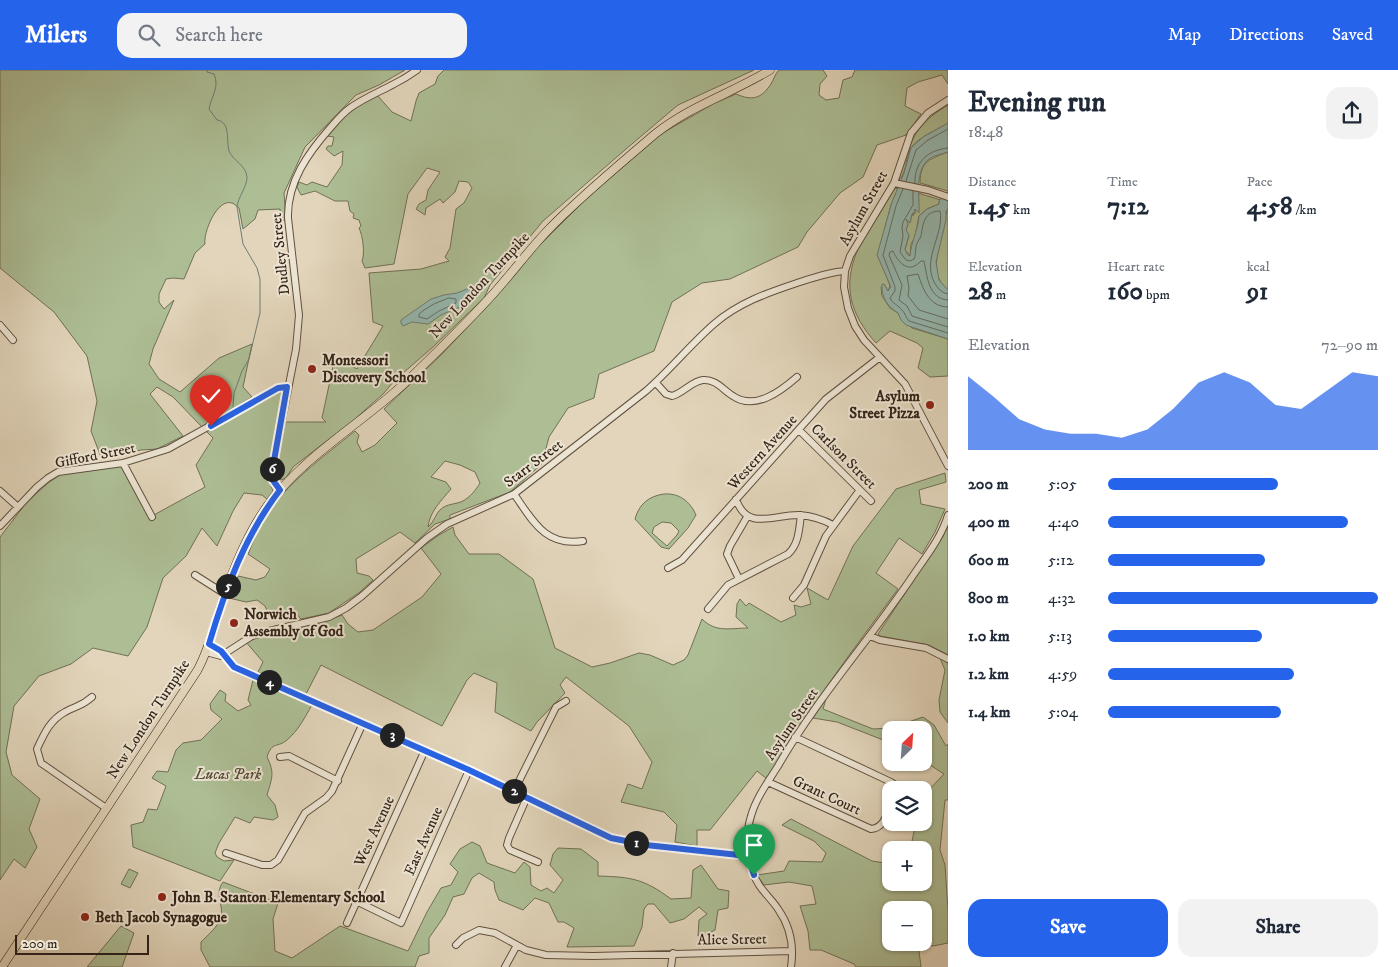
<!DOCTYPE html>
<html lang="en">
<head>
<meta charset="utf-8">
<style>
  :root { --surface:#fff; --page:#f2f2f3; --text:#1f2937; --muted:#747a83; --accent:#2563eb }
  body { margin:0; font-family:"IM FELL DW Pica",serif; background:var(--page); color:var(--text); height:100vh; display:flex; flex-direction:column; font-size:19px; white-space:nowrap }
  * { box-sizing:border-box; margin:0 }
  p { font-size:16px; color:var(--muted) }
  .icon { flex:none; width:28px; height:28px; fill:none; stroke:currentColor; stroke-width:2; stroke-linecap:round; stroke-linejoin:round }
  .map { position:relative; flex:1; overflow:hidden }
  .drawer { display:flex; flex-direction:column; background:var(--surface); width:450px }
  .drawer>* { flex:none }
  .needle { width:32px; rotate:25deg }
  .buttons { position:absolute; left:882px; top:651px; display:grid; gap:10px }
  .buttons a { display:grid; place-items:center; width:50px; height:50px; border-radius:10px; background:var(--surface); box-shadow:0 1px 4px #0004; font-size:25px }
  .scale { position:absolute; left:15px; bottom:12px; width:134px; box-sizing:border-box; padding-left:5px; border:2px solid #342316; border-top:0; font-size:14px; line-height:18px; white-space:nowrap; color:#342316; -webkit-text-stroke:4px #ece4d3; paint-order:stroke }
  .pin { position:absolute; display:grid; place-items:center; width:42px; height:42px; color:#fff; margin:-51px -21px; border-radius:50% 50% 50% 0; rotate:-45deg; box-shadow:0 0 5px #0007 }
  .pin .icon { rotate:45deg }
  .km { position:absolute; width:25px; height:25px; margin:-12px; border-radius:50%; background:#222; color:#fff; font-size:14px; line-height:25px; text-align:center }
  .round { display:grid; place-items:center; flex:none; width:52px; height:52px; border-radius:15px; background:var(--page) }
  .headline { display:flex; align-items:center; justify-content:space-between; height:85px; padding:0 20px }
  h1 { font-size:28px; font-weight:800; line-height:38px }
  .figures { display:grid; grid-template-columns:repeat(3,1fr); gap:8px; height:85px; padding:5px 20px }
  .figures div { display:grid; align-content:center }
  .figures b { font-size:25px; font-weight:800 }
  .figures small { font-size:14px; font-weight:400 }
  .figures p { font-size:14px }
  .chart { height:140px; padding:10px 20px }
  .chart p { display:flex; justify-content:space-between }
  .chart svg { width:100%; height:90px; margin-top:5px; fill:var(--accent); opacity:.7 }
  .cta { display:flex; gap:10px; margin-top:auto; padding:10px 20px }
  .cta a { flex:1; height:58px; border-radius:15px; background:var(--accent); color:#fff; font-size:20px; font-weight:800; line-height:58px; text-align:center }
  .cta a+a { background:var(--page); color:var(--text) }
  ul { padding:0 20px; list-style:none; font-size:16px }
  li { display:grid; grid-template-columns:80px 60px 1fr; align-items:center; height:38px }
  li i { height:12px; border-radius:6px; background:var(--accent) }
  header { display:flex; align-items:center; gap:30px; box-sizing:border-box; height:70px; padding:0 25px; background:var(--accent); color:#fff }
  header strong { font-size:24px }
  nav { display:flex; gap:28px; margin-inline-start:auto; font-size:18px }
  .search { width:350px; height:45px; background:var(--page); display:flex; align-items:center; gap:12px; box-sizing:border-box; padding:0 18px; border-radius:15px; color:var(--muted); font-size:19px }
  main { display:flex; flex:1; min-height:0 }
  .map>svg:first-child { display:block }
</style>
</head>
<body>
<header>
<strong>Milers</strong>
<div class="search"><svg class="icon" aria-label="search" viewBox="0 0 24 24"><circle cx="10" cy="10" r="6"/><path d="M15 15l6 6"/></svg>Search here</div>
<nav><a>Map</a><a>Directions</a><a>Saved</a></nav>
</header>
<main>
<div class="map">
<svg width="948" height="897" viewBox="0 0 948 897">
  <rect width="100%" height="100%" fill="#e2d5bb"/>
  <filter id="stains"><feTurbulence type="fractalNoise" baseFrequency=".004" numOctaves="4"/><feColorMatrix values="0 0 0 0 .2 0 0 0 0 .09 0 0 0 0 .02 0 0 0 .5 -.17"/></filter>
  <radialGradient id="worn" r=".72"><stop offset=".6" stop-color="#630" stop-opacity="0"/><stop offset="1" stop-color="#630" stop-opacity=".3"/></radialGradient>
  <!-- green -->
  <path fill="#adbe95" stroke="#707056" fill-rule="evenodd" d="M0 0H405L379 15 356 25 305 77 284 123 286 150 281 151 280 139 258 140 255 149 243 159 239 138C237 137 235 134 232 133 217 128 203 163 205 174L195 183 184 209 173 208 166 209 159 224V232L164 239 174 230 153 279 149 294 159 309 180 322 219 288 252 274 243 317 252 327 202 357 173 327 157 317 150 324 183 366 157 379 141 380 101 387 91 361 97 331 87 286 54 242 0 198Z
    M444 0H754L678 35 626 79 543 151 490 215 484 228 434 276 394 311 384 323 355 349 293 397 286 408 281 410 276 407 274 401 284 352H326L322 348 335 287 357 299 383 256 373 252 369 203 421 199 449 191 445 187 450 178 456 139 464 133 472 118 468 112 459 111 455 122 443 133 440 129 426 138 425 145 416 139 419 134 426 130 428 120 440 102 427 98 408 124 394 194 365 198 362 191C365 184 363 166 359 158L361 156 359 150 353 148 354 144 350 141 348 131H335L315 121 301 125 297 117 299 112 307 115 312 112 327 117 342 95 343 81 334 86 326 79 328 76H332L334 67 327 66 352 39 377 25 392 42 411 51 416 31 419 23 435 14 438 6Z
    M779 0H823L827 6 820 14 819 25 826 30 839 28 843 10 852 7 855 0H948V14L942 5 918 12 907 18 905 36 921 44 906 65 877 75 863 107 840 123 807 162 798 177 730 209 702 213 672 232 654 281 599 304 594 328 568 338 549 367 542 394 510 422 450 445V449L435 454 415 473 400 462 356 489 357 503 369 506 373 510 360 522 329 543 301 549 294 541 268 543 265 536 257 530 246 532 229 528 238 506 256 510 265 507 270 499 248 484C253 473 257 460 264 449 286 413 322 388 355 361L359 365 357 372 362 382 375 375 397 353 384 339 442 284 492 231 530 185 589 126 661 64 713 34 736 24C752 31 761 29 771 14 774 9 775 4 779 0ZM445 391 460 395 475 402 480 413C476 420 470 427 463 431 455 435 447 433 440 440 435 445 434 452 428 457 430 441 441 431 451 419L446 412 431 407Z
    M948 35V53C937 61 919 66 911 78 905 88 907 104 898 111 910 74 912 56 948 35Z
    M948 82V121L920 113C920 91 930 89 948 82Z
    M895 118 898 119 891 135 878 184 890 216 888 221 884 214 881 217 882 226 890 238 898 243 912 258 948 269V306L930 307 918 298 923 278 917 273 890 261 876 273C850 244 842 216 858 179Z
    M918 123 941 130 939 131V134L927 139 919 146 915 167 911 174 910 186 905 180 909 166 906 160 908 154 906 149 910 153 912 144V142L915 144V139L918 141Z
    M948 138V220C929 205 938 184 942 164 944 158 945 143 948 138Z
    M277 322H280L284 327 269 410 273 421 267 429 262 425 244 423 233 441 217 476 202 458 186 486 163 508 147 557 128 586 93 578 71 594 39 606 14 636 6 682 12 705 40 729 29 759 37 777 25 798 14 789 0 810V467L27 432 48 413 61 404 126 395 152 446 205 417 196 395 213 368 206 361Z
    M945 403 946 412 919 420 921 434 945 439 935 462 922 484 899 468 876 503 898 519C852 581 806 642 767 709L757 701 710 760H697V776L675 772 677 755 664 742 621 732 628 714 642 719 652 692 629 656 566 607 560 615 565 623 537 652 531 661 495 642 497 613 474 603 467 610 442 656 321 595 306 624 258 602 263 592 246 572C276 559 310 559 342 545L348 554 358 562 373 560 422 527 441 504 421 478 439 465 453 457 455 465 469 484H499L533 509 555 578 592 597 610 593 639 583 650 585 673 595 684 590 688 585 702 549C716 563 730 558 748 558L736 547 737 534 740 529 746 536 749 533 781 552 796 545 794 535 801 537 811 534 807 518 828 530 853 476 896 419Z
    M664 424C679 423 690 431 696 445L688 458 669 479 661 477 635 449C639 434 649 426 664 424ZM662 452 671 453 679 461 677 465 667 476 652 463 654 457Z
    M948 457V585L929 575 880 566 878 564 942 468Z
    M939 586 948 593V653L940 642 939 630 945 600Z
    M253 610 312 635C305 647 298 661 287 670 278 678 272 671 267 687 275 703 272 708 267 725L275 735 278 747 273 750 254 747 250 753 235 747 219 773 215 783 217 787 224 791 234 790 220 811 133 777 131 755 143 752 148 739 157 740 166 716 152 708 157 701 168 702 176 680 183 673 201 670 222 649 211 640 210 634 220 620 226 624 225 631 238 641 251 635 248 630Z
    M826 629 823 639 873 659 891 658 923 647 934 655 946 676 948 674V730H945L940 780 945 795 948 840V873L933 876 918 873 924 872V840H891V872L918 873 921 897H856L854 894 821 880H810L808 861 800 836 816 834 812 816 789 812 764 815 757 805 784 801 789 791 822 792 826 783 814 771 782 755 791 749 872 791 891 794V812H924V780H910L916 753 924 752V725L944 704 924 691V660H891V673L837 652 813 648Z
    M472 772 480 776 487 793 515 803 524 792 530 797 531 815 541 821 547 818 554 823 563 810 550 795 553 784 558 778 581 779 598 792V806C632 807 644 809 671 829L691 828 693 800 701 795 718 819 729 821 728 838 718 840 715 860 705 865 698 866 699 850 707 844 699 837 684 849 670 853 654 834H648L644 839 642 857 634 876 567 877 574 858 564 852H558L549 833 535 828 523 840 499 830 495 820 494 812 479 803 472 808 464 824 453 827 445 845 429 868V883L419 886 415 897H210L201 880V872C208 865 218 857 221 847 224 835 214 824 223 812L278 833 273 849 275 881 292 888 340 856 408 881 427 842 441 818 451 815 458 802 450 794 460 779Z
    M129 799 138 803 130 818 121 814Z
    M121 856 134 863 122 897H87Z"/>
  <!-- water -->
  <path fill="#95b9b1" stroke="#6e7d73" d="M948 53V82C942 84 934 85 929 89 914 101 920 127 919 143L915 139 913 146V143L912 144 910 153 906 149 908 154 906 160 909 165 905 179 907 184 910 186C911 172 918 160 919 146L927 139 939 134V131L948 121V138L946 142V150L936 192 939 210 948 220V269L906 255 901 250 898 243C887 236 881 227 882 214H884L888 221 891 217 877 185 892 132 904 103 911 78 923 67Z
    M467 219 473 220 478 224 471 230 463 231 460 237 441 245 428 254 412 252 403 256 401 253V250L431 229 444 225 457 223Z"/>
  <g fill="none" stroke-linecap="round" stroke-linejoin="round">
    <!-- shore -->
    <path stroke="#646e64" stroke-width="1" d="M906 111 916 80 928 70 948 59
      M915 113C914 92 928 80 948 78
      M903 119 896 136 883 185 895 217V221L890 228C893 234 898 235 902 240 906 244 905 247 909 251L948 263
      M913 121V135L903 152 902 158 903 166 900 182 906 190 910 191 914 189C916 185 915 182 916 177 916 173 919 171 921 166 923 154 924 141 940 141 945 165 918 193 938 218 941 221 943 223 948 224
      M449 228 456 229V233L439 241 427 249 419 247V244L424 240 434 234Z
      M948 230C928 229 927 205 924 191H921C909 204 899 194 893 181L890 182 889 185 902 215 899 230 907 236 912 246 948 257
      M948 237C929 237 923 219 918 204L907 206 909 218 908 226 919 240 948 249"/>
    <!-- stream -->
    <path stroke="#6e7d73" stroke-width="1" d="M207 0V2L214 4C220 17 211 27 209 39L217 50C231 52 226 71 229 81 233 91 246 95 247 107 247 117 238 127 237 137L243 174 257 198 260 209V243L249 289 242 301 234 323 233 337"/>
    <defs>
      <path id="minor" d="M948 30 928 43 911 63 894 113 850 186 845 201 844 217 848 238 855 256 864 270 905 314 948 396
        M894 113 928 120 948 127
        M0 255 13 270
        M656 313 666 324 672 326C683 323 692 311 703 310 716 309 723 320 733 326 755 341 781 321 797 307
        M799 360 871 431
        M123 393 152 447
        M280 420 272 409V401L296 279 299 245 288 148C287 112 308 83 331 57 337 50 343 43 350 38 364 28 379 22 394 14 402 10 410 5 417 0
        M0 421 18 437
        M514 424C533 451 545 477 583 471
        M736 429C747 462 774 444 800 445 811 446 824 450 833 455
        M0 456 37 417 48 408 58 402 123 393 168 379 278 318 287 317
        M668 498 682 490 826 329 880 287
        M195 505 225 524
        M739 509 727 484 730 476 747 447
        M793 528 804 515 826 466 859 421
        M708 539 728 515 788 484C799 474 799 459 801 445
        M870 566 880 570 926 578 948 589
        M209 574 220 580 232 595 237 599 469 700 611 768 646 775 748 786
        M206 582 221 586 252 566 269 561 329 547 346 538 362 526 427 468 447 454 514 424 646 321C670 300 690 275 714 254 738 233 767 223 797 213 812 208 829 202 845 201
        M92 627C81 637 77 635 65 642 50 650 44 664 37 679L41 693 106 738
        M795 667 891 712 895 715 896 720
        M280 687 289 686 338 711
        M768 712 871 759C884 758 887 744 891 734
        M514 721 556 637 566 631
        M527 727 509 768 507 775 510 780 538 792
        M226 783 262 795H271L278 790 305 743 326 728 332 721 363 653
        M356 831 401 853 469 700
        M347 853 425 680
        M456 875 463 868 479 860 495 863 526 880 546 885 593 886 792 881
        M505 897 517 875
        M671 897 673 883
        M791 897C794 877 790 856 778 839 773 831 765 824 759 815 746 795 744 769 751 746 756 728 768 712 778 696 816 630 867 573 910 510 923 490 941 469 948 445"/>
      <path id="major" d="M2 897 197 601C210 578 215 552 224 527 234 497 250 460 268 435 305 385 361 354 406 312 436 283 466 254 494 223 512 203 529 180 548 160 581 126 619 95 655 64 690 36 732 23 770 0"/>
    </defs>
    <!-- minor casing -->
    <use href="#minor" stroke="#60503f" stroke-width="8"/>
    <!-- major casing -->
    <use href="#major" stroke="#342316" stroke-width="9"/>
    <!-- minor -->
    <use href="#minor" stroke="#ece4d3" stroke-width="6"/>
    <!-- major -->
    <use href="#major" stroke="#e2d5bb" stroke-width="8"/>
  </g>
  <g fill="none" stroke-linecap="round" stroke-linejoin="round">
    <defs>
      <path id="route" d="M211 356 278 318 287 317 272 402V409L280 420C245 465 225 520 209 574L221 581 234 597 469 700 611 768 646 775 748 786 754 805"/>
    </defs>
    <!-- route casing -->
    <use href="#route" stroke="#fff" stroke-width="10"/>
    <!-- route -->
    <use href="#route" stroke="#2563eb" stroke-width="6"/>
  </g>
  <!-- markers -->
  <g fill="#8f2418" stroke="#ece4d3" stroke-width="2">
    <circle cx="312" cy="299" r="5"/>
    <circle cx="930" cy="335" r="5"/>
    <circle cx="234" cy="553" r="5"/>
    <circle cx="162" cy="827" r="5"/>
    <circle cx="85" cy="847" r="5"/>
  </g>
  <g text-anchor="middle" stroke-width="4" stroke-linejoin="round" paint-order="stroke">
    <!-- street labels -->
    <g font-size="15" fill="#342316" stroke="#ece4d3">
      <text transform="translate(863 138) rotate(-61)" y="5">Asylum Street</text>
      <text transform="translate(280 184) rotate(-96)" y="5">Dudley Street</text>
      <text transform="translate(479 215) rotate(-47)" y="5">New London Turnpike</text>
      <text transform="translate(762 382) rotate(-48)" y="5">Western Avenue</text>
      <text transform="translate(95 385) rotate(-11)" y="5">Gifford Street</text>
      <text transform="translate(844 386) rotate(45)" y="5">Carlson Street</text>
      <text transform="translate(533 393) rotate(-37)" y="5">Starr Street</text>
      <text transform="translate(148 649) rotate(-57)" y="5">New London Turnpike</text>
      <text transform="translate(791 654) rotate(-56)" y="5">Asylum Street</text>
      <text transform="translate(827 725) rotate(25)" y="5">Grant Court</text>
      <text transform="translate(374 761) rotate(-65)" y="5">West Avenue</text>
      <text transform="translate(423 771) rotate(-66)" y="5">East Avenue</text>
      <text transform="translate(732 869) rotate(-1)" y="5">Alice Street</text>
    </g>
    <!-- poi labels -->
    <g font-size="15" font-weight="bold" fill="#342316" stroke="#ece4d3" text-anchor="start">
      <text x="322" y="295">Montessori<tspan x="322" dy="17">Discovery School</tspan></text>
      <text x="920" y="331" text-anchor="end">Asylum<tspan x="920" dy="17">Street Pizza</tspan></text>
      <text x="244" y="549">Norwich<tspan x="244" dy="17">Assembly of God</tspan></text>
      <text x="172" y="832">John B. Stanton Elementary School</text>
      <text x="95" y="852">Beth Jacob Synagogue</text>
    </g>
    <!-- park labels -->
    <g font-size="15" font-style="italic" fill="#524a36" stroke="#ece4d3">
      <text x="228" y="709">Lucas Park</text>
    </g>
  </g>
  <rect width="100%" height="100%" filter="url(#stains)"/>
  <rect width="100%" height="100%" fill="url(#worn)"/>
</svg>
<div class="buttons">
<a><svg class="needle" viewBox="-14 -14 28 28"><path d="M0-13l5 13h-10z" fill="#e53935"/><path d="M0 13l5-13h-10z" fill="#747a83"/></svg></a>
<a><svg class="icon" aria-label="layers" viewBox="0 0 24 24"><path d="M12 4l9 5-9 5-9-5zM3 14l9 5 9-5"/></svg></a>
<a>+</a>
<a>−</a>
</div>
<div class="scale">200 m</div>
<div class="pin" style="left:754px;top:805px;background:#1e9e55"><svg class="icon" aria-label="arrive" viewBox="0 0 24 24"><path d="M6 21V4h12l-3 4 3 4H6"/></svg></div>
<div class="pin" style="left:211px;top:356px;background:#d93025"><svg class="icon" aria-label="check" viewBox="0 0 24 24"><path d="M5 12l5 5 9-10"/></svg></div>
<b class="km" style="left:636px;top:773px">1</b>
<b class="km" style="left:514px;top:721px">2</b>
<b class="km" style="left:392px;top:665px">3</b>
<b class="km" style="left:269px;top:612px">4</b>
<b class="km" style="left:228px;top:516px">5</b>
<b class="km" style="left:272px;top:399px">6</b>
</div>
<section class="drawer">
<div class="headline"><div><h1>Evening run</h1><p>18:48</p></div><a class="round"><svg class="icon" aria-label="share" viewBox="0 0 24 24"><path d="M12 15V3M7 8l5-5 5 5M5 13v7h14v-7"/></svg></a></div>
<div class="figures">
<div><p>Distance</p><b>1.45<small> km</small></b></div>
<div><p>Time</p><b>7:12</b></div>
<div><p>Pace</p><b>4:58<small> /km</small></b></div>
</div>
<div class="figures">
<div><p>Elevation</p><b>28<small> m</small></b></div>
<div><p>Heart rate</p><b>160<small> bpm</small></b></div>
<div><p>kcal</p><b>91</b></div>
</div>
<div class="chart"><p><span>Elevation</span>72–90 m</p>
<svg viewBox="0 0 160 44" preserveAspectRatio="none"><path d="M0 44V8L10 18L20 29L30 34L40 36L50 36L60 38L70 34L80 24L90 11L100 6L110 11L120 22L130 24L140 15L150 6L160 8V44z"/></svg>
</div>
<ul>
<li><b>200 m</b>5:05<i style="width:63%"></i></li>
<li><b>400 m</b>4:40<i style="width:89%"></i></li>
<li><b>600 m</b>5:12<i style="width:58%"></i></li>
<li><b>800 m</b>4:32<i style="width:100%"></i></li>
<li><b>1.0 km</b>5:13<i style="width:57%"></i></li>
<li><b>1.2 km</b>4:59<i style="width:69%"></i></li>
<li><b>1.4 km</b>5:04<i style="width:64%"></i></li>
</ul>
<div class="cta"><a>Save</a><a>Share</a></div>
</section>
</main>
</body>
</html>
